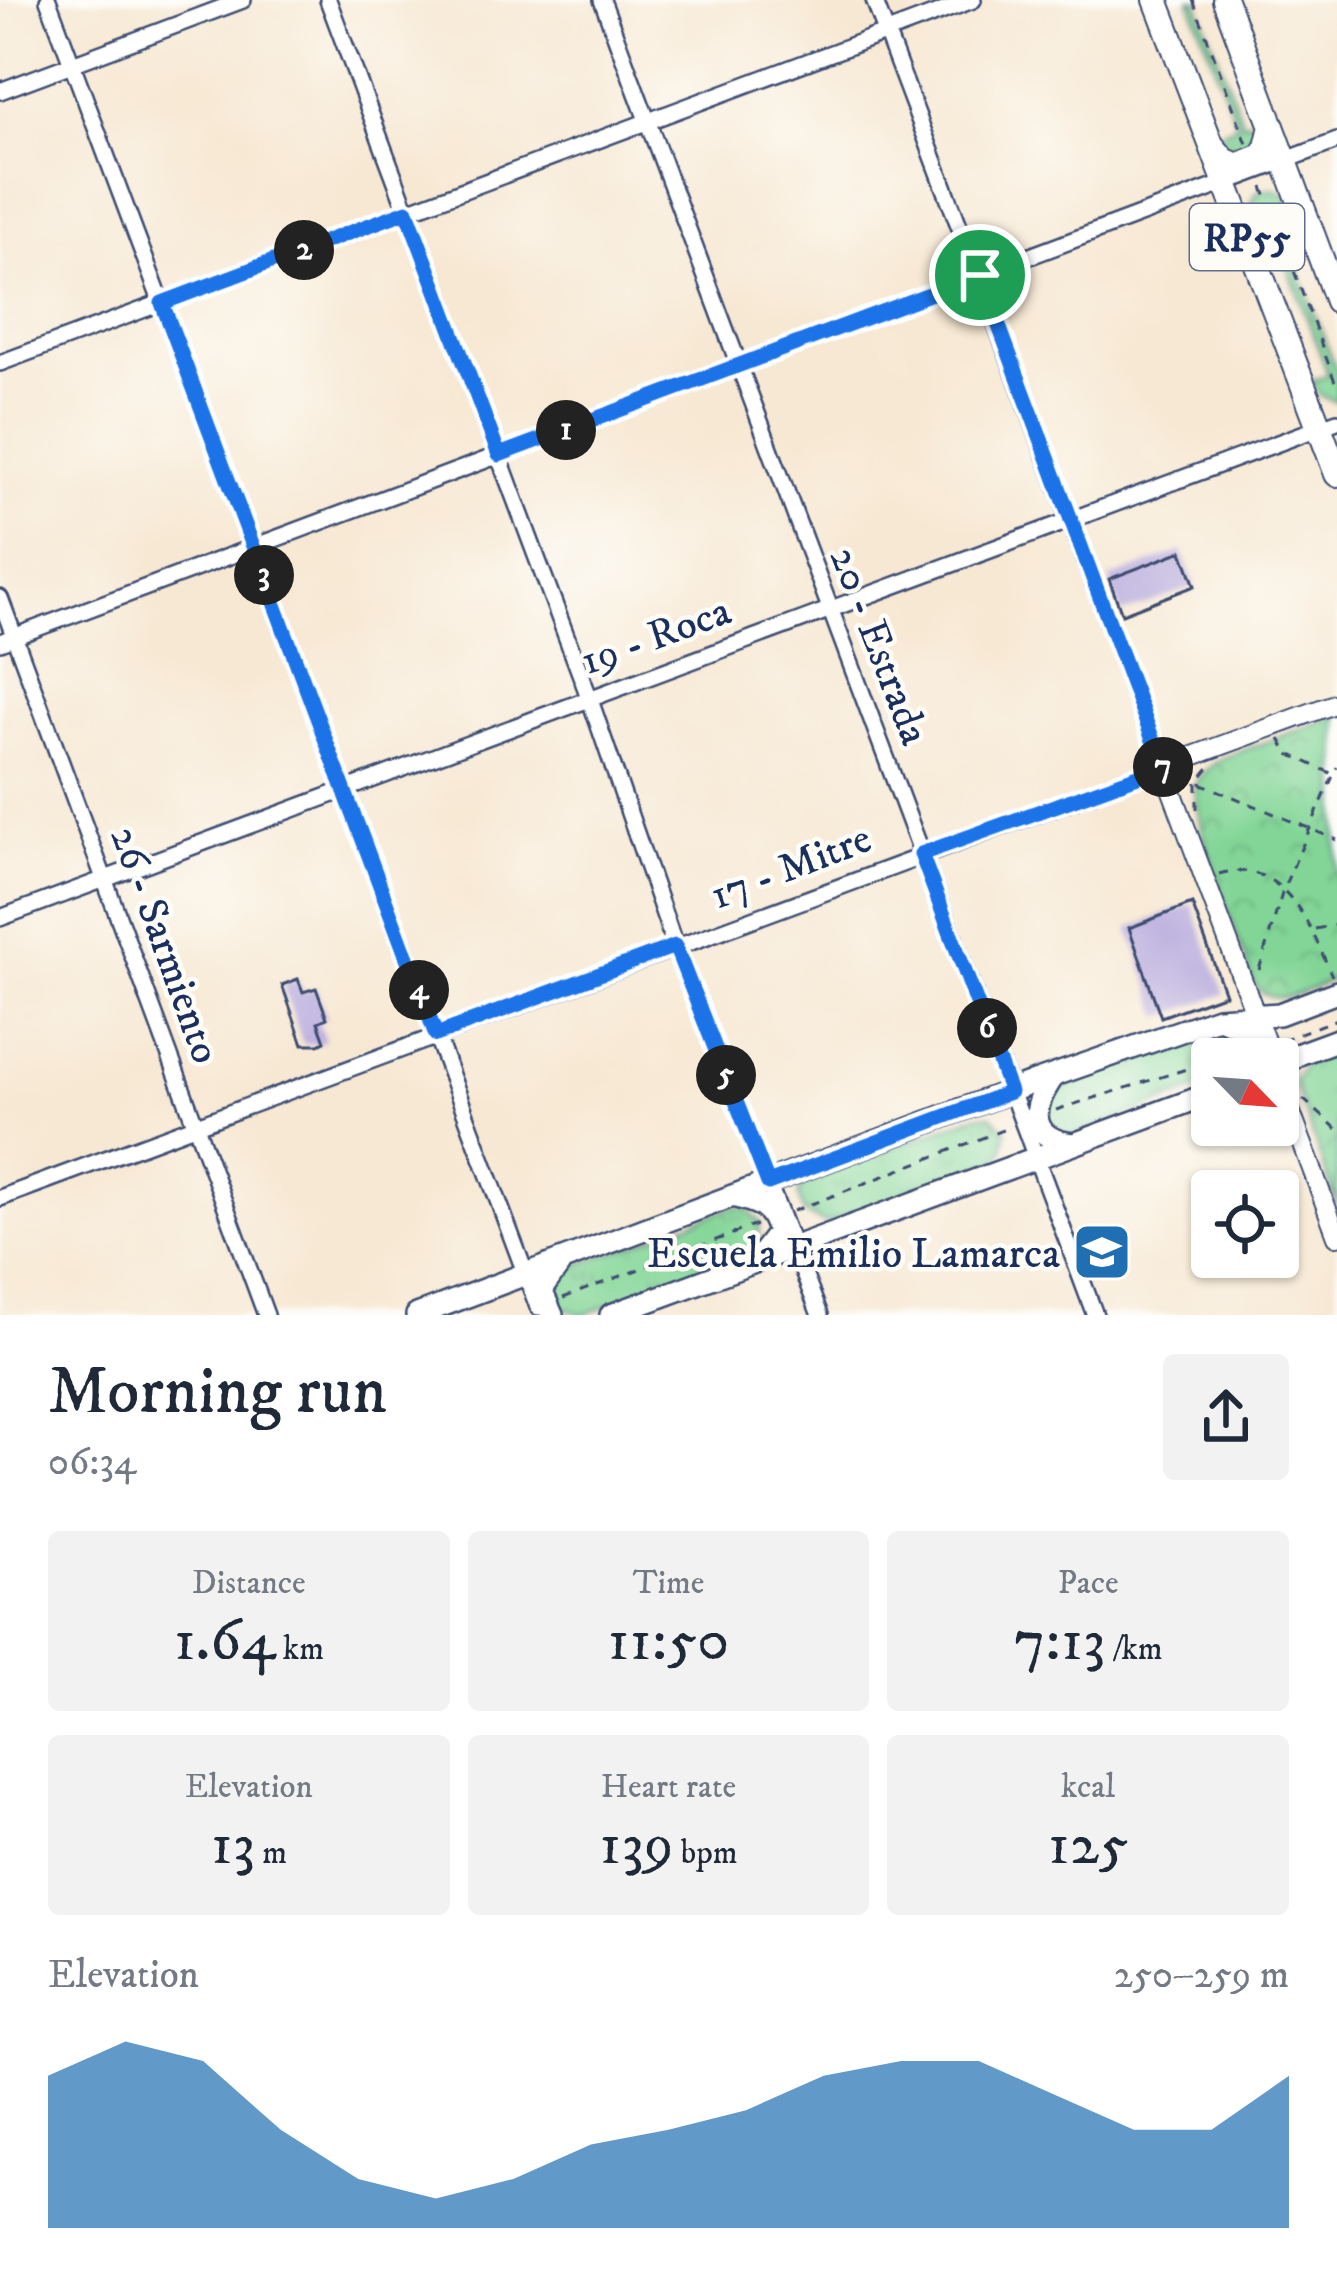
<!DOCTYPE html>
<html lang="en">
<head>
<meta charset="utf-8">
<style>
  :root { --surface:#fff; --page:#f2f2f3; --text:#1f2937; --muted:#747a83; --accent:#1f6fb2 }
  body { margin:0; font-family:"IM FELL DW Pica",serif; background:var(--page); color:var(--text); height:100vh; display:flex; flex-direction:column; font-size:45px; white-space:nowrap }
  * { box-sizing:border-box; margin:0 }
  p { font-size:39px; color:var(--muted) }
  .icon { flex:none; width:66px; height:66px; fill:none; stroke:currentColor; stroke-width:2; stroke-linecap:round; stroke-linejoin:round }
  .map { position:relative; height:1315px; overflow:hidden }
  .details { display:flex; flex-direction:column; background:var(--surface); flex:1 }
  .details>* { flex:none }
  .needle { width:78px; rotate:115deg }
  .controls { position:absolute; left:1191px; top:1038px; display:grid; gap:24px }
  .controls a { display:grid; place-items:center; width:108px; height:108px; border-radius:12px; background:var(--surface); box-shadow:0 3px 9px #0004; font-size:60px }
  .pin { position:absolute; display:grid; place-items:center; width:102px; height:102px; color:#fff; margin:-51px; border:6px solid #fff; border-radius:50%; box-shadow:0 3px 12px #0007 }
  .km { position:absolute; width:60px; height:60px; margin:-30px; border-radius:50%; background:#222; color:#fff; font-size:33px; line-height:60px; text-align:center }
  .round { display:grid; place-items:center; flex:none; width:126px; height:126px; border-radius:12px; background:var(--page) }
  .head { display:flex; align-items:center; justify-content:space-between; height:204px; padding:0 48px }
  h1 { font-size:66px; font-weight:600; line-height:90px }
  .figures { display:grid; grid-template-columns:repeat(3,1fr); gap:18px; height:204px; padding:12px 48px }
  .figures div { display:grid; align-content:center; border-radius:12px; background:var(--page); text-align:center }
  .figures b { font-size:60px; font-weight:600 }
  .figures small { font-size:33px; font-weight:400 }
  .figures p { font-size:33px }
  .chart { height:336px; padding:24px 48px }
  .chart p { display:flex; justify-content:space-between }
  .chart svg { width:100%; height:216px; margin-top:12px; fill:var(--accent); opacity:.7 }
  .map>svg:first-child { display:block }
</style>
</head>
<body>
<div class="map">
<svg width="1337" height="1315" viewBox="0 0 1337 1315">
  <defs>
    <pattern id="grass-tufts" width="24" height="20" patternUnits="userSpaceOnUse" patternTransform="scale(3)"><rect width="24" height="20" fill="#82d596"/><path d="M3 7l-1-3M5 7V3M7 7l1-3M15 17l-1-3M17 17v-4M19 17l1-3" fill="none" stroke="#70b784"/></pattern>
    <pattern id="park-crowns" width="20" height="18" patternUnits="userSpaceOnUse" patternTransform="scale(3)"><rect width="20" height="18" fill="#82d596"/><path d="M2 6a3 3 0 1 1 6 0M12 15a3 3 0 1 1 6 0" fill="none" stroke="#70b784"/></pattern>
  </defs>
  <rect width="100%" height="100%" fill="#fdfcf7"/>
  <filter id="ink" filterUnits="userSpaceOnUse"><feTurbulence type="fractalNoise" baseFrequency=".00833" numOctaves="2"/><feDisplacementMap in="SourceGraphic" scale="24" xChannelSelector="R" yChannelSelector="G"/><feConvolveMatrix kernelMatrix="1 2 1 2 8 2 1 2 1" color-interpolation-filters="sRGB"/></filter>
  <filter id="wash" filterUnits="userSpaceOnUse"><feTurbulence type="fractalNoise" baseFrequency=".004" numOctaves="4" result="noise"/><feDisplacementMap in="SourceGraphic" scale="48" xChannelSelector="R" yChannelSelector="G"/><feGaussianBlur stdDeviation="2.7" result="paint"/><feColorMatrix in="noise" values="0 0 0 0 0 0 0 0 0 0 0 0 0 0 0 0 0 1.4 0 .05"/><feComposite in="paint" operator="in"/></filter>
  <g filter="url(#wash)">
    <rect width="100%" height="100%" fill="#f7e8d3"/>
    <!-- grass -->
    <path fill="url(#grass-tufts)" stroke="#4e827a" stroke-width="3" d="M1190 0H1197L1243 123 1260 117 1262 143 1243 153 1223 141 1220 132 1237 125Z
      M1271 188 1285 194 1293 209 1277 216 1337 372V402L1320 396 1312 381 1328 374 1270 219 1253 224 1250 207 1257 192Z
      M1224 1027 1241 1039 1245 1059H1212V1084L1072 1136 1050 1126 1046 1116 1053 1091Z
      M977 1115H991L1006 1130 1003 1153 995 1161 826 1224 804 1214 798 1195 806 1180Z
      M732 1207H745L760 1222 758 1244 750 1253 583 1315 558 1306 553 1287 561 1271Z"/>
    <!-- park -->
    <path fill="url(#park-crowns)" stroke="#4e827a" stroke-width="3" d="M1337 716V978C1312 987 1272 1014 1254 983 1243 949 1187 810 1197 783 1202 771 1215 763 1225 757Z
      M1337 1052V1205L1294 1082 1305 1063Z"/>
    <g id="blocks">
      <!-- building -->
      <path fill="#bbafde" d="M1182 551 1195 586 1122 614 1109 579Z
        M1192 904 1225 994 1161 1017 1129 928Z
        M298 979 303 992 316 988 327 1018 318 1022 325 1041 319 1044H303L282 985Z"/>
    </g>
  </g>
  <g filter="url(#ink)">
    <use href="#blocks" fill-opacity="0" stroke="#3c4b70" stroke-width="3"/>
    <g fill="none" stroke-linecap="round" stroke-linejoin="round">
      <defs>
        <path id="minor" d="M48 0 538 1307
          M328 0 589 697 675 946 820 1315
          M602 0 1095 1315
          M0 91 243 0
          M0 363 973 0
          M0 598 266 1315
          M0 642 1337 141
          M0 918 1337 421
          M0 1198 1163 767 874 0"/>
        <path id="tertiary" d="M1272 1059 1163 767 1337 703
          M1278 1078 1337 1236"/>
        <path id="secondary" d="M1219 1018C1241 1026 1253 1035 1254 1059
          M1278 1069 1299 1054 1337 1040
          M1053 1077C1032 1107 1026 1138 1073 1144
          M732 1196C758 1202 772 1206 778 1233L758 1259
          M417 1315 1032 1083 1218 1018 1279 1014 1337 992
          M552 1315 541 1290 559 1265
          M611 1315 1212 1093"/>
        <path id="primary" d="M1156 0 1337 474
          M1225 0 1337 301
          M1214 148 1224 160 1237 166 1265 155 1272 126"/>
      </defs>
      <!-- minor casing -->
      <use href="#minor" stroke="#3c4b70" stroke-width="20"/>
      <!-- tertiary casing -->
      <use href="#tertiary" stroke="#3c4b70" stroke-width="22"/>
      <!-- secondary casing -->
      <use href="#secondary" stroke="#3c4b70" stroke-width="26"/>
      <!-- primary casing -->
      <use href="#primary" stroke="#3c4b70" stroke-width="28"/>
      <!-- path -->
      <path stroke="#3c4b70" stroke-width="3" stroke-dasharray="9 9" stroke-linecap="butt" d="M1193 0 1247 144
        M1263 187 1337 387
        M1280 739 1289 754 1335 775
        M1200 783 1337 840
        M1197 809V782L1209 768
        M1219 874C1285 856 1311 928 1332 976
        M1315 929 1337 925
        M1259 970 1284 887 1337 767
        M1282 1040 1337 1019
        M1218 1059 1233 1054
        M1303 1099 1337 1129
        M1056 1110 1212 1061
        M793 1211 1008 1128
        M563 1298 756 1225"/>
      <!-- minor -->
      <use href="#minor" stroke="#fff" stroke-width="15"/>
      <!-- tertiary -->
      <use href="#tertiary" stroke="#fff" stroke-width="18"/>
      <!-- secondary -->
      <use href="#secondary" stroke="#fff" stroke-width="21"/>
      <!-- primary -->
      <use href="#primary" stroke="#fff" stroke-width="24"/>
    </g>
  </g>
  <g fill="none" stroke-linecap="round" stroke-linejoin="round" filter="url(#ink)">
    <defs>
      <path id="route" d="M407 211 499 455 980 275 1163 767 921 854 1010 1092 768 1183 675 946 436 1035 162 303Z"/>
    </defs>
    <!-- route casing -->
    <use href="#route" stroke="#fff" stroke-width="24"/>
    <!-- route -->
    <use href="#route" stroke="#1a73e8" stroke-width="15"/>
  </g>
  <!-- icons -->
  <defs>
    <symbol id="school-square" viewBox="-11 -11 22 22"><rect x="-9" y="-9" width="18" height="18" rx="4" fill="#1f6fb2" stroke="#fdfcf7"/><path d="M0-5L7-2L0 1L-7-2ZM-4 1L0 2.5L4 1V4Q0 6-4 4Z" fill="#fff"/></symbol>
  </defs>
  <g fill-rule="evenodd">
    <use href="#school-square" x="1069" y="1219" width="66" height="66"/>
  </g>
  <g text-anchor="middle" stroke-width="9" stroke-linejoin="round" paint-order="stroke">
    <!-- shield labels -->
    <rect fill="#fdfcf7" stroke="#5f6c8c" stroke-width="3" x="1190" y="204" width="114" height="66" rx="9"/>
    <g font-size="39" font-weight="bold" fill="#1b2f5e">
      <text x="1247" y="251">RP55</text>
    </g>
    <!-- street labels -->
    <g font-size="42" fill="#1b2f5e" stroke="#fdfcf7">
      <text transform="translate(655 634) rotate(-20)" y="15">19 - Roca</text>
      <text transform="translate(881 645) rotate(69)" y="15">20 - Estrada</text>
      <text transform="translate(790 865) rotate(-21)" y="15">17 - Mitre</text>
      <text transform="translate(167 944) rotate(70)" y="15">26 - Sarmiento</text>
    </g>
    <!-- poi labels -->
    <g font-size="42" fill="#1b2f5e" stroke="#fdfcf7" text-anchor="end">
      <text x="1060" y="1267">Escuela Emilio Lamarca</text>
    </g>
  </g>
</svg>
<div class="controls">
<a><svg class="needle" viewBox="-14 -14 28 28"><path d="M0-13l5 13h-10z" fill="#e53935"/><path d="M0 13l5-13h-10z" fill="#747a83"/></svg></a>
<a><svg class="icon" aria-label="locate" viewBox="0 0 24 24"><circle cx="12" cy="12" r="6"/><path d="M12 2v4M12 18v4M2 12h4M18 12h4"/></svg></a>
</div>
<div class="pin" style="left:980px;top:275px;background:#1e9e55"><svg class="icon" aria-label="arrive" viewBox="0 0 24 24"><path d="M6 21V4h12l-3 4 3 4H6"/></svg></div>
<b class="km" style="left:566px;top:430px">1</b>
<b class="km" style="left:304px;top:250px">2</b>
<b class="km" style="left:264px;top:575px">3</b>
<b class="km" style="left:419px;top:990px">4</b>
<b class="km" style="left:726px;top:1075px">5</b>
<b class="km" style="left:987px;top:1028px">6</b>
<b class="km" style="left:1163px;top:767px">7</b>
</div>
<section class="details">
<div class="head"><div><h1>Morning run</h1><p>06:34</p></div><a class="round"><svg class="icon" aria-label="share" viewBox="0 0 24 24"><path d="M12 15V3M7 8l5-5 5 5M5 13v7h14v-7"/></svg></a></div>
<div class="figures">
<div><p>Distance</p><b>1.64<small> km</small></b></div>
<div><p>Time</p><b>11:50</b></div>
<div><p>Pace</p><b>7:13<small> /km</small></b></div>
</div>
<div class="figures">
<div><p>Elevation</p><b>13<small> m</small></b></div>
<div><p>Heart rate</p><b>139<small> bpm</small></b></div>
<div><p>kcal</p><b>125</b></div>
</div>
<div class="chart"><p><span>Elevation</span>250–259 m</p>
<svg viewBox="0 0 160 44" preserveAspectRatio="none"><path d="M0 44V13L10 6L20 10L30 24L40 34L50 38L60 34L70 27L80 24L90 20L100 13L110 10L120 10L130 17L140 24L150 24L160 13V44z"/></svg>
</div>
</section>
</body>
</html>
